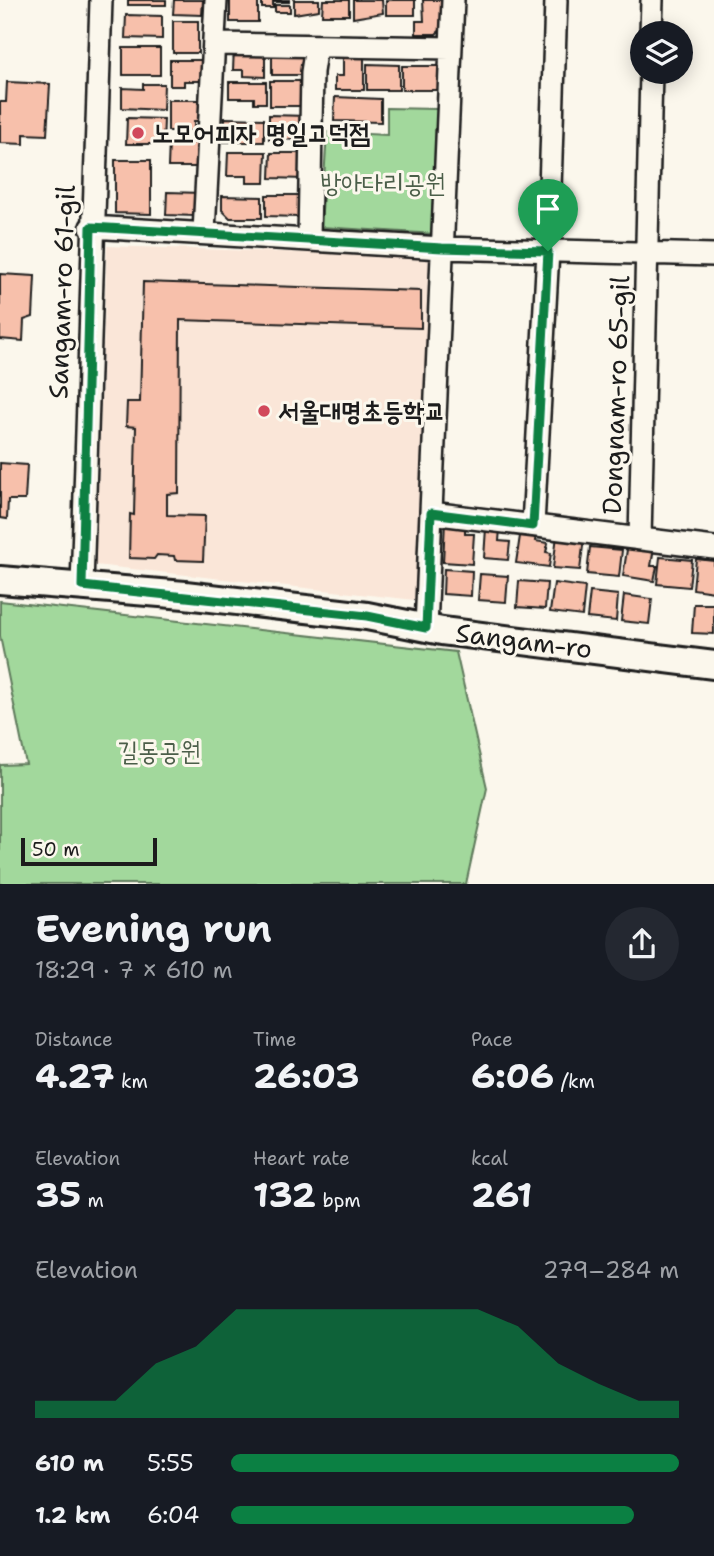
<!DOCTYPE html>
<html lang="en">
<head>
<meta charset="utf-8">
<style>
  :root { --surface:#171b24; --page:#242831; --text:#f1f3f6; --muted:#9ea1a6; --accent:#0b8043 }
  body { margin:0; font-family:"Shantell Sans","Poor Story",sans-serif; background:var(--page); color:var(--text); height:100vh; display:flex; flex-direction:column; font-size:26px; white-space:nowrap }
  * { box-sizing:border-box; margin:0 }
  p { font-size:23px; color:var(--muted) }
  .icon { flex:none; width:38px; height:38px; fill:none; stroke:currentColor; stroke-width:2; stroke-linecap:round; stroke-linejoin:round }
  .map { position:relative; height:884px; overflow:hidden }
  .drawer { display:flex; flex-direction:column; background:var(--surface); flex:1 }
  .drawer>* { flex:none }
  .buttons { position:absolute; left:630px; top:21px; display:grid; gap:14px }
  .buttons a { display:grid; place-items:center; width:63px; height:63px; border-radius:50%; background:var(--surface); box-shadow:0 4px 18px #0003; font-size:35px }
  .scale { position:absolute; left:21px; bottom:18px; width:136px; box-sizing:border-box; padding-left:7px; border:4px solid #1c1c1c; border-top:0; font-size:19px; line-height:24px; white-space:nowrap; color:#1c1c1c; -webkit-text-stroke:5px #fbf7ec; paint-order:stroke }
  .pin { position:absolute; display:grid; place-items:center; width:60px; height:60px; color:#fff; margin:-72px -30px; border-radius:50% 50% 50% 0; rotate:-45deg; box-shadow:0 0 7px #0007 }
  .pin .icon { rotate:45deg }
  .round { display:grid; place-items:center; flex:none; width:74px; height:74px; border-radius:37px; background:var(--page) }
  .head { display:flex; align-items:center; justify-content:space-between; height:119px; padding:0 35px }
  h1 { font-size:38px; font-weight:700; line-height:52px }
  .stats { display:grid; grid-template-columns:repeat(3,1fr); gap:10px; height:119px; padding:7px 35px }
  .stats div { display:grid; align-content:center }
  .stats b { font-size:35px; font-weight:700 }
  .stats small { font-size:19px; font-weight:400 }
  .stats p { font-size:19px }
  .chart { height:196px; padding:14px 35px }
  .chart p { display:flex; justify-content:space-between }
  .chart svg { width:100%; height:126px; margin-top:7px; fill:var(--accent); opacity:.7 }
  ul { padding:0 35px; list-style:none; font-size:23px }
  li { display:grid; grid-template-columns:112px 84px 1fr; align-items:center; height:52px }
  li i { height:18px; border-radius:9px; background:var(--accent) }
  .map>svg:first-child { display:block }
</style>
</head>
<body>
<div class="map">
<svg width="714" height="884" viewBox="0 0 714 884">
  <rect width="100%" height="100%" fill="#fbf7ec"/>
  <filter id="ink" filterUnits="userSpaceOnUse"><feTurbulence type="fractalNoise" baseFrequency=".0143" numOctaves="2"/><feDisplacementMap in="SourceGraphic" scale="14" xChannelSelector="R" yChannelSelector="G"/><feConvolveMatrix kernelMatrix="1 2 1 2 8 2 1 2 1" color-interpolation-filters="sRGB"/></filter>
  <g filter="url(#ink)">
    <!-- built -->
    <path fill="#fae6d8" d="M107 246 436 257 415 600 95 565Z"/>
    <!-- green -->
    <path fill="#a2d89c" stroke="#5f7a5c" stroke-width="2" d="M387 108 437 109 436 234 321 227 327 132 387 135Z
      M0 601 456 652 487 788 466 884H0V765L26 764 0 636Z"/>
    <!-- building -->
    <path fill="#f7c0ab" stroke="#1c1c1c" stroke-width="2" d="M128 0H166V5H128Z
      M174 0H203L202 15 173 14Z
      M230 0H258V22H230Z
      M262 0H289V2H273V8H262Z
      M294 0H319V10L294 14Z
      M323 0H349V15H322Z
      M353 0H382L383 13 353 18Z
      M386 0H415V15H386Z
      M423 0H446V25L436 34H416V21H424Z
      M275 5H290V12H275Z
      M126 15 162 16V39L125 38Z
      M173 21H198V53H173Z
      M123 48H160V75H123Z
      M234 48H265V77L244 76V70H233Z
      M272 49H304V75H272Z
      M343 52H364V90H335V76H343Z
      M170 60H204V81H184V86H170Z
      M367 64 399 65V90H367Z
      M402 66H439V90H402Z
      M270 81H304V106H270Z
      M7 82 50 84 47 135 24 134V144L0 143V102H6Z
      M229 82H266V103H254V98H229Z
      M143 84H164L163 110 122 108V88L143 89Z
      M335 97 381 99V122L334 121Z
      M168 100H205V121H194V131H168Z
      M269 115 308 116V140L269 139Z
      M127 118 164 119 163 144H126Z
      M225 118 264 119V142H224Z
      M169 142 203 143V167H168Z
      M228 152H266L265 183H247V176H227Z
      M271 153H306L305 179 270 178Z
      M115 160H151V214L115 213Z
      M167 192 202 193 196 216 166 215Z
      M266 195H305V209L298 217 266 216Z
      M222 196 262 197V218H230L222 210Z
      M0 274 35 276 33 317 24 320 23 341 0 339Z
      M143 282 421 291V328L180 320 179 493 167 494V515L205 516 203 561 175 560 174 556 157 555 154 559 129 558 130 514 134 515 136 427 126 426 127 402H140Z
      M0 463 27 465 25 500H8L7 519 0 518Z
      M445 522 465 524V534H474L472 564 443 562Z
      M486 528 500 529 499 541 510 542 508 560 484 558Z
      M521 529 537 531 535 541 548 543 546 552 551 553 549 567 516 563Z
      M557 535 584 538 580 570 553 568Z
      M628 543 654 547 651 566H657L654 581 623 576Z
      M590 547 622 550 619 577 587 574Z
      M660 557 692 560 689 587 657 584Z
      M696 559 714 561V592L693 589Z
      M444 569 472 571 471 596 443 594Z
      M480 574 508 576 506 602 478 600Z
      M519 581 547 583 545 609 517 607Z
      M554 583 585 587 582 616 550 612Z
      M590 592 618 595 616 621 587 618Z
      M624 595 652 599 649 624 621 621Z
      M694 604H714V634L692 633Z"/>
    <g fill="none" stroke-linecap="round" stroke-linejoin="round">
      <defs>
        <path id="minor" d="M651 33 652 0
          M214 44 450 48
          M91 227 442 248 714 255
          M204 232 216 0
          M309 239 312 72 316 46
          M431 513 714 548
          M533 525 548 251 556 0
          M640 539 651 72
          M82 586 101 0
          M426 628 453 0"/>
        <path id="tertiary" d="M0 580 185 595 367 616 442 631 714 665"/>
      </defs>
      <!-- minor casing -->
      <use href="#minor" stroke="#1c1c1c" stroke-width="26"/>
      <!-- tertiary casing -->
      <use href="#tertiary" stroke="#1c1c1c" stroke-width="32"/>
      <!-- minor -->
      <use href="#minor" stroke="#fbf7ec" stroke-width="21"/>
      <!-- tertiary -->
      <use href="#tertiary" stroke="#fbf7ec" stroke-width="26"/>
    </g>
  </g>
  <g fill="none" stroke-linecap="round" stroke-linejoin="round" filter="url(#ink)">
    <defs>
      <path id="route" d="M91 227 442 248 548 251 533 526 431 513 426 628 367 616 82 586Z"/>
    </defs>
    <!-- route casing -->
    <use href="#route" stroke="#fff" stroke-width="14"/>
    <!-- route -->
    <use href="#route" stroke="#0b8043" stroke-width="9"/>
  </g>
  <!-- markers -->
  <g fill="#d1495b" stroke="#fbf7ec" stroke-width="2.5">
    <circle cx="138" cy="133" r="7"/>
    <circle cx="264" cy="411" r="7"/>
  </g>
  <g text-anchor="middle" stroke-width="6" stroke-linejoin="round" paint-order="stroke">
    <!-- poi labels -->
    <g font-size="26" font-weight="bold" fill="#1c1c1c" stroke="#fbf7ec" text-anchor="start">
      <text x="152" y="142">노모어피자 명일고덕점</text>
      <text x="278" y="420">서울대명초등학교</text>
    </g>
    <!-- park labels -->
    <g font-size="26" fill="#4b5e49" stroke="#fbf7ec">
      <text x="383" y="192">방아다리공원</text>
      <text x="159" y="760">길동공원</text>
    </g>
    <!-- street labels -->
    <g font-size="26" fill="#1c1c1c" stroke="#fbf7ec">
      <text transform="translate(62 292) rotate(-88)" y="9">Sangam-ro 61-gil</text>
      <text transform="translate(616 395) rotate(-88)" y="9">Dongnam-ro 65-gil</text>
      <text transform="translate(524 641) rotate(7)" y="9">Sangam-ro</text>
    </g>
  </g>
</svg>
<div class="buttons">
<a><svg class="icon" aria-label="layers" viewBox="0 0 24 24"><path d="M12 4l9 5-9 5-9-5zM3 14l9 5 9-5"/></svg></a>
</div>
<div class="scale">50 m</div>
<div class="pin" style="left:548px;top:251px;background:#1e9e55"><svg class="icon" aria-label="arrive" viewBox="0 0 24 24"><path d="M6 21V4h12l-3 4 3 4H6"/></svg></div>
</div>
<section class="drawer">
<div class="head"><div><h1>Evening run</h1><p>18:29 · 7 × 610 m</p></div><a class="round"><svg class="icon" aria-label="share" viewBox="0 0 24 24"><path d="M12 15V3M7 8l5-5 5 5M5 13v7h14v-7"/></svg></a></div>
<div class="stats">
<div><p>Distance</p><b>4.27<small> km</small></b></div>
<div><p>Time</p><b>26:03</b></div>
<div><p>Pace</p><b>6:06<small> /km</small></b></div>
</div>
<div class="stats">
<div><p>Elevation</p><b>35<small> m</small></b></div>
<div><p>Heart rate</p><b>132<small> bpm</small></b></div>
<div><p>kcal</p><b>261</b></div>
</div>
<div class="chart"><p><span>Elevation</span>279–284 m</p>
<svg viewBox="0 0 160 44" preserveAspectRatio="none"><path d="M0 44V38L10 38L20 38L30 25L40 19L50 6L60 6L70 6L80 6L90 6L100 6L110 6L120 12L130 25L140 32L150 38L160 38V44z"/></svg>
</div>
<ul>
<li><b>610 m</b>5:55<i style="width:100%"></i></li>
<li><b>1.2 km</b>6:04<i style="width:90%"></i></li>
</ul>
</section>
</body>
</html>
